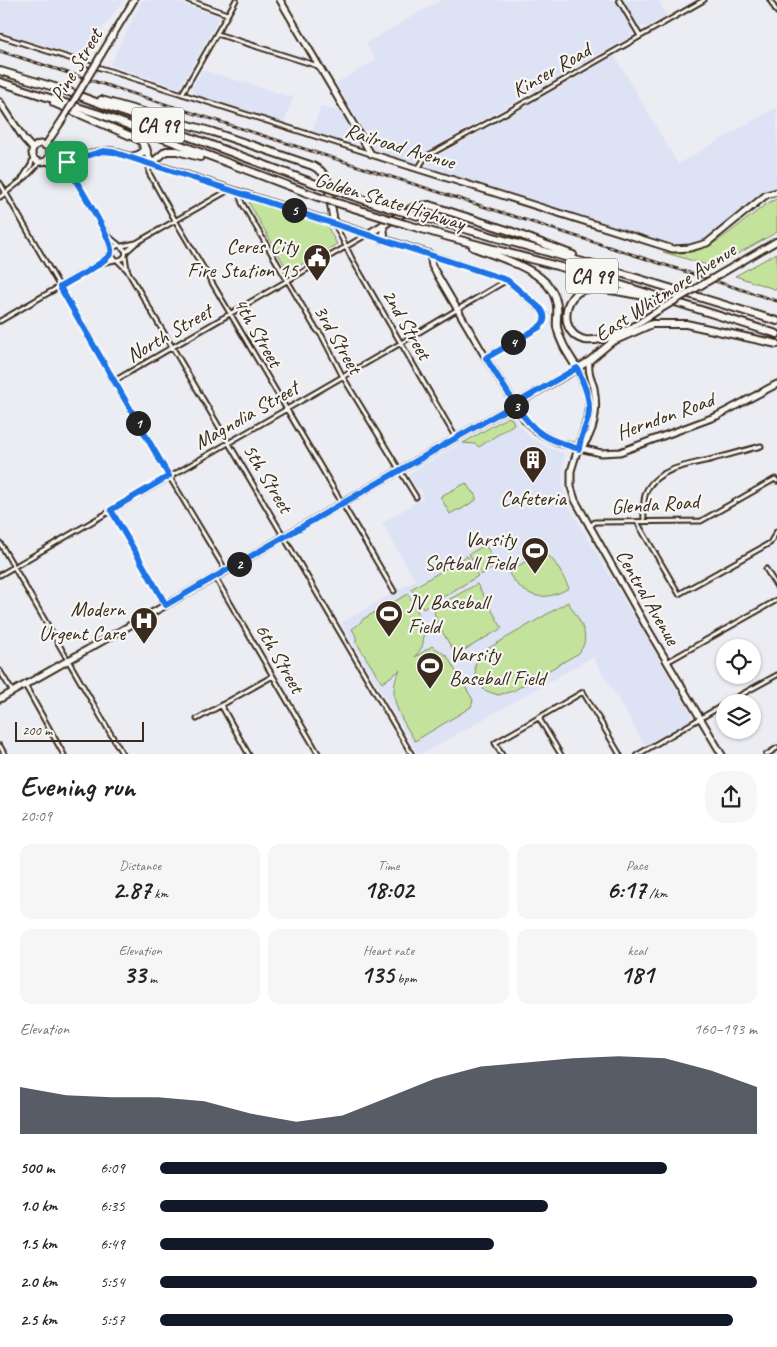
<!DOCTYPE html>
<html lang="en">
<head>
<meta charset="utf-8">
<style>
  :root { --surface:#fff; --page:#f6f6f6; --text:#222; --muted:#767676; --accent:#111827 }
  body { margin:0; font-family:Caveat,sans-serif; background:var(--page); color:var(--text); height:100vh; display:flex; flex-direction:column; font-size:19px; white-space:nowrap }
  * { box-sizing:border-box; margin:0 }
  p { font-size:16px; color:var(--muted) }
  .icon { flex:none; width:28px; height:28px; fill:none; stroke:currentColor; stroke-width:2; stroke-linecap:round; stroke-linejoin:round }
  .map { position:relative; height:754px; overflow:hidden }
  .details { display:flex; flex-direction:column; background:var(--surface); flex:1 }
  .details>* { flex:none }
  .buttons { position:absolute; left:716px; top:639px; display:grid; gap:10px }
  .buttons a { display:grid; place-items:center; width:45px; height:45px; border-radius:50%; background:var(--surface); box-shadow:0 1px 4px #0004; font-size:25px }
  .scale { position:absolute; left:15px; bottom:12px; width:129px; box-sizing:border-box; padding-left:5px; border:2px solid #3b2a1e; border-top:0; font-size:14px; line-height:18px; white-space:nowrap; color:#3b2a1e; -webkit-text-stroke:4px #f6f6f2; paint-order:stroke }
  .pin { position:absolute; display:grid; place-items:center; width:42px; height:42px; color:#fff; margin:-21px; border-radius:10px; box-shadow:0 2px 8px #0006 }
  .km { position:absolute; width:25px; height:25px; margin:-12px; border-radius:50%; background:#222; color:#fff; font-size:14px; line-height:25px; text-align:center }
  .round { display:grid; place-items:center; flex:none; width:52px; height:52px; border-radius:20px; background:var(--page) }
  .summary { display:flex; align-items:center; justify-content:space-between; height:85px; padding:0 20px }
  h1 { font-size:28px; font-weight:700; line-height:38px }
  .stats { display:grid; grid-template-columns:repeat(3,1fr); gap:8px; height:85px; padding:5px 20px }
  .stats div { display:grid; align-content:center; border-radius:12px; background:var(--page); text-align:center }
  .stats b { font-size:25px; font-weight:700 }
  .stats small { font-size:14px; font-weight:400 }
  .stats p { font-size:14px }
  .chart { height:140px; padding:10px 20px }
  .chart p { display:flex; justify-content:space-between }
  .chart svg { width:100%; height:90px; margin-top:5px; fill:var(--accent); opacity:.7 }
  ul { padding:0 20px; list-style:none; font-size:16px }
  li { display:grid; grid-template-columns:80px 60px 1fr; align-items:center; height:38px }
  li i { height:12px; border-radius:6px; background:var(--accent) }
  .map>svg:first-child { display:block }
</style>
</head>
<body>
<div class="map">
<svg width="777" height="755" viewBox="0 0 777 755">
  <rect width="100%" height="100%" fill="#ebedf3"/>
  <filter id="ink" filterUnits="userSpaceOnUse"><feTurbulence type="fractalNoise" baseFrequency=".02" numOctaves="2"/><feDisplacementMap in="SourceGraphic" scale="10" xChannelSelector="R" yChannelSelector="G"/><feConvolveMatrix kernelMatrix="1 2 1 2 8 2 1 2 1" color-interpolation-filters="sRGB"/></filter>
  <g filter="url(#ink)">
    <!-- built -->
    <path fill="#dee2f5" d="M0 0H124L81 57 0 32Z
      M142 0H173L217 16 219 18 180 88 110 65Z
      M441 0H658L667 16 646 27 640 26 632 30 631 36 424 153 415 162H411L375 150 336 83 376 60 366 43Z
      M615 56 678 164 777 107V187L761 193 734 217 726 222V224L709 236 694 243 672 244 431 168 428 165 430 160Z
      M202 70 293 97 284 123 194 94 192 88Z
      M321 106 342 113 357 137V142L355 144 353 145 312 131Z
      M512 415 530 437 548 448 561 452 565 455 562 485 566 501 692 715V718L645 745 593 657 422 754H418L341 623 415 580 382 523 423 498 422 491 416 487 409 476 411 472 508 416Z"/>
    <!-- green -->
    <path fill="#c3e39c" stroke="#7f865d" d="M777 199V232L714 267 663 252C702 258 722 238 751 216 759 210 767 202 777 199Z
      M251 200 326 224 337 244 290 271H288L249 203Z
      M777 253V290L735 276Z
      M508 417 512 419 514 424 479 447 475 444 463 443Z
      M466 483 471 491 473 492 476 497V500L460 510H457L450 514 441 498V496Z
      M485 545 498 565 481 575 469 554Z
      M544 553C554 556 564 579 569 588 543 603 524 598 508 572L535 556Z
      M467 556 478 576 423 609 411 589Z
      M477 584 502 628 456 655 440 628 439 629 436 623 437 622 434 612 441 605V604Z
      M408 594C417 609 428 627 422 647 420 650 417 654 415 657L432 646 447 656 473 700 471 707 415 741C401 718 385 696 400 670L382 683 356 642V636L352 629 359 624 363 619Z
      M568 602C578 619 593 635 579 653L513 691 498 695 484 690 476 679 475 665 482 652Z"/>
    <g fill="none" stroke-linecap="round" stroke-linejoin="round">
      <defs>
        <path id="street" d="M188 0 227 14
          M619 0 640 36
          M770 0 777 12
          M217 34 318 66
          M0 36 371 154
          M182 94 236 0
          M67 162 70 171 107 234 111 250
          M151 164 149 169V173L175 220 394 591
          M418 169 424 159 427 156 513 109 704 0
          M22 179 31 165 33 158
          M0 183 169 476 226 571
          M239 193 242 203 314 326 322 336 343 377 416 497
          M0 197 26 177 40 162
          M335 224 352 259 456 438
          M108 236 125 250C127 256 123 260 117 260L113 258 111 253 112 248 119 245
          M122 246 136 243
          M126 252 136 243 229 190
          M430 254 507 280 545 314 543 323 540 327 486 357
          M125 256 127 269
          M117 260 127 270 412 755
          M101 263 115 260
          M0 321 100 263 111 253
          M114 381 368 234
          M111 510 166 605
          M637 522 679 594 770 543 777 531
          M644 522C644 511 642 498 648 488 661 467 691 465 713 459 729 455 745 450 761 446
          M589 527 595 522 701 521 775 479 777 481
          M0 543 123 755
          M766 569 777 587
          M0 575 401 343 507 280
          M215 577 319 755
          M667 662 777 600
          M0 671 12 691
          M25 685 64 755
          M728 702 777 675
          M221 705 249 755
          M539 718 561 755
          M197 719 273 676
          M0 746 5 755
          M502 755 495 743 583 692 620 755
          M637 755 725 704
          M766 755 777 748"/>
        <path id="secondary" d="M280 0 371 154 673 249 690 248 707 243 766 195 777 192
          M101 55 134 0
          M0 102 24 139 33 149
          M32 153a9 9 0 1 1 18 0a9 9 0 1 1-18 0Z
          M45 146 63 119
          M49 156 64 163
          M45 161C68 170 88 148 113 151L430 254 432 266 486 358 525 420 537 432 559 443 601 453 620 452 717 416 777 384
          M722 273 777 241
          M626 331 659 310
          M577 368 588 394 589 405 587 419 571 471V487L575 500 646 626 722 755
          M580 449C595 433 598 410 594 388 591 376 588 375 589 361
          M0 699 226 571 285 536 568 374 589 361 613 341"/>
        <path id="highway" d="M0 71 61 89 316 184
          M0 82 99 114 318 197
          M101 100 213 132 313 166 321 171 327 179 334 223
          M54 103 140 140 146 148 151 164 166 151H177L200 157
          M131 157C138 155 146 154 143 145
          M343 193 389 208
          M344 205 376 215
          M419 216 604 268 777 321
          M405 224 449 237 583 273 777 334
          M368 234 414 207 429 205 510 231 573 255
          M382 239 384 235 383 225
          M473 247C500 258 549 270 556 301 559 309 556 319 557 327 560 343 569 355 577 368
          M627 330C615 334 599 342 585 340 559 335 561 294 586 289 602 286 631 295 648 296
          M611 342 652 324H686L777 344"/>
      </defs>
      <!-- street casing -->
      <use href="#street" stroke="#3b2a1e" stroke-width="7"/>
      <!-- secondary casing -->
      <use href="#secondary" stroke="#3b2a1e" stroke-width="9"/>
      <!-- highway casing -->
      <use href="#highway" stroke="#3b2a1e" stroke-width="10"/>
      <!-- street -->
      <use href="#street" stroke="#f6f6f2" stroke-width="3"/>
      <!-- secondary -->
      <use href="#secondary" stroke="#f6f6f2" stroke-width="5"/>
      <!-- highway -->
      <use href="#highway" stroke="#f6f6f2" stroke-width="6"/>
      <defs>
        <path id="rail" d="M0 51 777 301"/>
      </defs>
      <!-- rail casing -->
      <use href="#rail" stroke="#3b2a1e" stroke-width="3"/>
      <!-- rail -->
      <use href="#rail" stroke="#f6f6f2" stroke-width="1" stroke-dasharray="4" stroke-linecap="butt"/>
      <defs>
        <path id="secondary-bridge" d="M63 119 101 55
          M659 310 722 273"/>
        <path id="highway-bridge" d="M316 184 343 193
          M318 197 344 205
          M389 208 419 216
          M376 215 405 224"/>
      </defs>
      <!-- secondary-bridge casing -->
      <use href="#secondary-bridge" stroke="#3b2a1e" stroke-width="9" stroke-linecap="butt"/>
      <!-- highway-bridge casing -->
      <use href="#highway-bridge" stroke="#3b2a1e" stroke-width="10" stroke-linecap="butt"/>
      <!-- secondary-bridge -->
      <use href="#secondary-bridge" stroke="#f6f6f2" stroke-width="5"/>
      <!-- highway-bridge -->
      <use href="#highway-bridge" stroke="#f6f6f2" stroke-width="6"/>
    </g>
  </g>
  <g fill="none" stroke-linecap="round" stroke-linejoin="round" filter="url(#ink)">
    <defs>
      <path id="route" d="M67 162 70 171C77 183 115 243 111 253 106 263 71 280 60 287L169 476 111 510 166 605 515 404C534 434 546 439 579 449 580 438 585 429 588 418 592 400 584 385 577 368L515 404 486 358 538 328C546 322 546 316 541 309L507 280 113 152 103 151 67 162"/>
    </defs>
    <!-- route casing -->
    <use href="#route" stroke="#fff" stroke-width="10"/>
    <!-- route -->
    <use href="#route" stroke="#1a73e8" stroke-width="6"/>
  </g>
  <!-- icons -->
  <defs>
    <symbol id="civic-pin" viewBox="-11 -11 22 30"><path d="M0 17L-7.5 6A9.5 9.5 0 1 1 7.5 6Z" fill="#3b2a1e" stroke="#f6f6f2"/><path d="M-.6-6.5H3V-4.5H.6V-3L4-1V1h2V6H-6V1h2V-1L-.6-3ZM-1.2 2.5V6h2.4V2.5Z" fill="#fff"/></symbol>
    <symbol id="building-pin" viewBox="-11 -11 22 30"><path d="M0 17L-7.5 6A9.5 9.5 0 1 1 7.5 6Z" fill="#3b2a1e" stroke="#f6f6f2"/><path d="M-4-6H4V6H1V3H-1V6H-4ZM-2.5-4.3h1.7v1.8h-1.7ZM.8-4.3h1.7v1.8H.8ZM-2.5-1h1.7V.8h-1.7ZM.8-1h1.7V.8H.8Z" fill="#fff"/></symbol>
    <symbol id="stadium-pin" viewBox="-11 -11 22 30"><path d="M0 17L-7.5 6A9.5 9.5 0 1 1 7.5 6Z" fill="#3b2a1e" stroke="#f6f6f2"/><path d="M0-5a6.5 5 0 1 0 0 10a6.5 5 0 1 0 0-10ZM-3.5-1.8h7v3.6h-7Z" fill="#fff"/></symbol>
    <symbol id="hospital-pin" viewBox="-11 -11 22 30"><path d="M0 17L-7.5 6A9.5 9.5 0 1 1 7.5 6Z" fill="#3b2a1e" stroke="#f6f6f2"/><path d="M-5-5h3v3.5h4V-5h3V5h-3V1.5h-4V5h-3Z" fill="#fff"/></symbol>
  </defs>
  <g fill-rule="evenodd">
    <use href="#civic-pin" x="301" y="242" width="32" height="43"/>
    <use href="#building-pin" x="517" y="444" width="32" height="43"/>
    <use href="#stadium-pin" x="519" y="535" width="32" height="43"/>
    <use href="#stadium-pin" x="373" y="598" width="32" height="43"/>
    <use href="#hospital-pin" x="128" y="605" width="32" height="43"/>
    <use href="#stadium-pin" x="414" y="650" width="32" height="43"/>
  </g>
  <g text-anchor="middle" stroke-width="4.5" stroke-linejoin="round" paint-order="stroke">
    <!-- shield labels -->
    <g fill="#f6f6f2" stroke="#73675e" stroke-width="1">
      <rect x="132" y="107.5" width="52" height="35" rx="4"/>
      <rect x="566" y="258.5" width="52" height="35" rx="4"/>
    </g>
    <g font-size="20" font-weight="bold" fill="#3b2a1e">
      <text x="158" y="132">CA 99</text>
      <text x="592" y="283">CA 99</text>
    </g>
    <!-- street labels -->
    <g font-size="21" fill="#3b2a1e" stroke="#f6f6f2">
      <text transform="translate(76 65) rotate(-59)" y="7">Pine Street</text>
      <text transform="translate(551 70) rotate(-30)" y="7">Kinser Road</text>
      <text transform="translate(400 146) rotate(17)" y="7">Railroad Avenue</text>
      <text transform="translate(390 201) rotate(17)" y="7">Golden State Highway</text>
      <text transform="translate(665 292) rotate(-33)" y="7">East Whitmore Avenue</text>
      <text transform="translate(407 324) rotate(60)" y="7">2nd Street</text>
      <text transform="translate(258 332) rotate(60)" y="7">4th Street</text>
      <text transform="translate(169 333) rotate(-30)" y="7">North Street</text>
      <text transform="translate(338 339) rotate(60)" y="7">3rd Street</text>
      <text transform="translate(246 415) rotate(-30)" y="7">Magnolia Street</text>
      <text transform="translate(665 416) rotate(-20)" y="7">Herndon Road</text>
      <text transform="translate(268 478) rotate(59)" y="7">5th Street</text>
      <text transform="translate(655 504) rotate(-4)" y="7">Glenda Road</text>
      <text transform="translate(648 597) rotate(60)" y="7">Central Avenue</text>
      <text transform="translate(280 658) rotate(60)" y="7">6th Street</text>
    </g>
    <!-- poi labels -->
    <g font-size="21" fill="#3b2a1e" stroke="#f6f6f2" text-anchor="end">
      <text x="298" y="253">Ceres City<tspan x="298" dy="24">Fire Station 15</tspan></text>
      <text x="533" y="505" text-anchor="middle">Cafeteria</text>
      <text x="516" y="546">Varsity<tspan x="516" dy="24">Softball Field</tspan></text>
      <text x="408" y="609" text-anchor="start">JV Baseball<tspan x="408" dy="24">Field</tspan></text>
      <text x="125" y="616">Modern<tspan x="125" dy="24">Urgent Care</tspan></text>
      <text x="449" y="661" text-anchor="start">Varsity<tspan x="449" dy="24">Baseball Field</tspan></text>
    </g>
  </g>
</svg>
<div class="buttons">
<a><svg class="icon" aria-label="locate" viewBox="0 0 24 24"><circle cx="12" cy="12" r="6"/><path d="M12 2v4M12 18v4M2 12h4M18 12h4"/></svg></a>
<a><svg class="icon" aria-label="layers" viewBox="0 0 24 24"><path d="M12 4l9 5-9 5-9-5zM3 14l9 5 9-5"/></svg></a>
</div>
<div class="scale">200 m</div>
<div class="pin" style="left:67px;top:162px;background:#1e9e55"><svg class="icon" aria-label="arrive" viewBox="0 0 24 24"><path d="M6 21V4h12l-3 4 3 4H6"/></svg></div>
<b class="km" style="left:138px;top:423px">1</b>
<b class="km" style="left:239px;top:564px">2</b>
<b class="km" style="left:516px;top:406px">3</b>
<b class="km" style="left:513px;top:342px">4</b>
<b class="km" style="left:294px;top:210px">5</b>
</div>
<section class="details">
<div class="summary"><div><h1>Evening run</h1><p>20:09</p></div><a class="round"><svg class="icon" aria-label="share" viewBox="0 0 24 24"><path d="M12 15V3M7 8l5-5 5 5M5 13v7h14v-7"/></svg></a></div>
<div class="stats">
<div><p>Distance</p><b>2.87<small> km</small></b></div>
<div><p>Time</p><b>18:02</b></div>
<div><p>Pace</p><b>6:17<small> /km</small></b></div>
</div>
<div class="stats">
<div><p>Elevation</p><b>33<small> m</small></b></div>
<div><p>Heart rate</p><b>135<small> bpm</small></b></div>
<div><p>kcal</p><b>181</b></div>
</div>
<div class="chart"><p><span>Elevation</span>160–193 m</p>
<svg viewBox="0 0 160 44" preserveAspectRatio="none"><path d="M0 44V21L10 25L20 26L30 26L40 28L50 34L60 38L70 35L80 26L90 17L100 11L110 9L120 7L130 6L140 7L150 13L160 21V44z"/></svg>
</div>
<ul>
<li><b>500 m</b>6:09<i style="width:85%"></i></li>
<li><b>1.0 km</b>6:35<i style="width:65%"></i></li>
<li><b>1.5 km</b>6:49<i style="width:56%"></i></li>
<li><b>2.0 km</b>5:54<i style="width:100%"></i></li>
<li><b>2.5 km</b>5:57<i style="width:96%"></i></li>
</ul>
</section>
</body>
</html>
